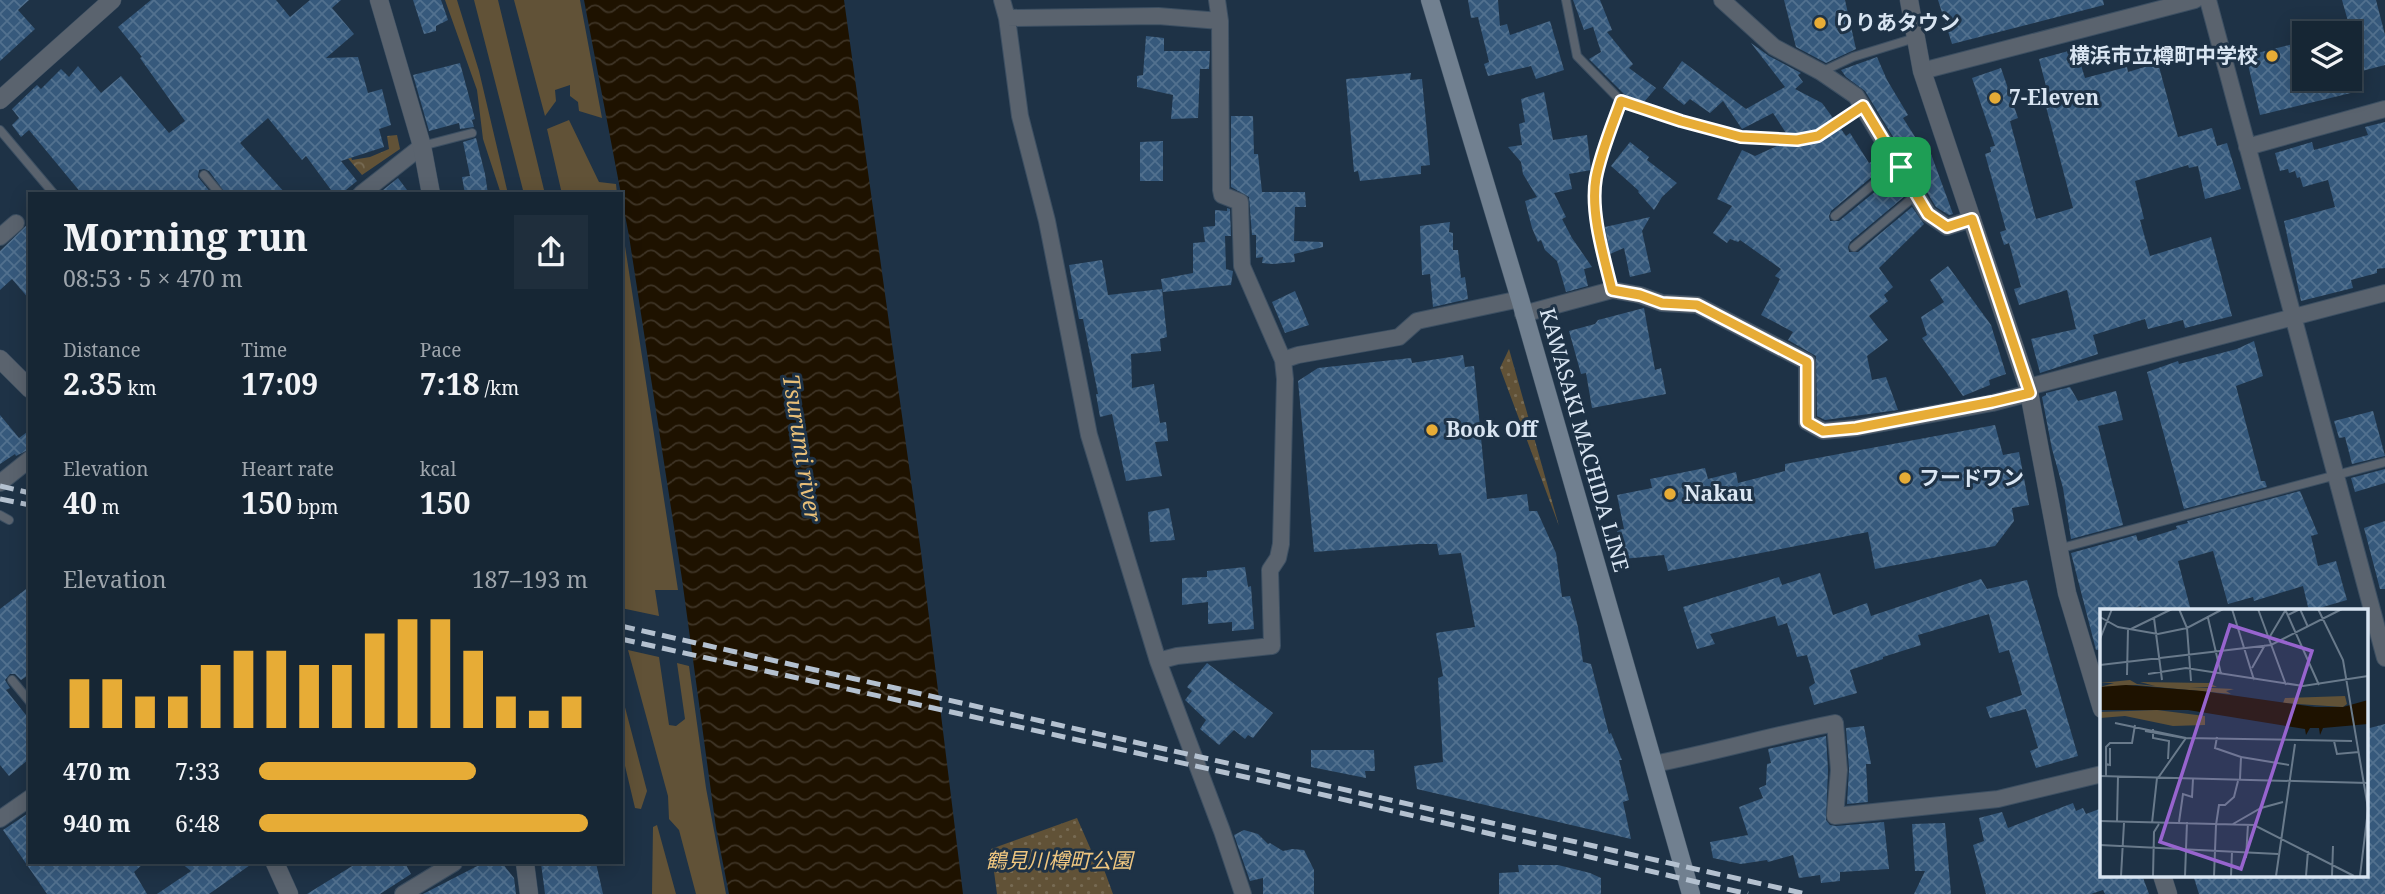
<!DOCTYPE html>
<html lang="en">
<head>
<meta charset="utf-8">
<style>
  :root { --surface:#162634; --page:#1f2e3c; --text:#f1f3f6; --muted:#9ea5ac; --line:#35434f; --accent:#e7ac36 }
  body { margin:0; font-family:"Noto Serif","Noto Sans JP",serif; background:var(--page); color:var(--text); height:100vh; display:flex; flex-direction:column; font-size:26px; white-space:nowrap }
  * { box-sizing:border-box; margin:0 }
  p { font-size:23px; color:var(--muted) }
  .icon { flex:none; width:38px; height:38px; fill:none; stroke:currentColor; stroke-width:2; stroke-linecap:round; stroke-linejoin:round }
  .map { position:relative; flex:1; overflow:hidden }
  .panel { position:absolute; left:28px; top:192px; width:595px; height:672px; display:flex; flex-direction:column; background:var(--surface); border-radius:0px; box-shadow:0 4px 18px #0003,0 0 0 2px var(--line) }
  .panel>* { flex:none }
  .tools { position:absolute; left:2292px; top:21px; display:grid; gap:14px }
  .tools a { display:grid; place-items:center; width:70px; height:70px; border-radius:0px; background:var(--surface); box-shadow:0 4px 18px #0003,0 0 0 2px var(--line); font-size:35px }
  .pin { position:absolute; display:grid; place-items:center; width:60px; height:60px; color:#fff; margin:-30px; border-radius:14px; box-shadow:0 4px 10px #0006 }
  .round { display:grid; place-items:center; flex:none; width:74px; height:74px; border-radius:0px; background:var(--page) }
  .overview { display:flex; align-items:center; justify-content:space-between; height:119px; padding:0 35px }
  h1 { font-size:38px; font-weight:700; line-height:52px }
  .metrics { display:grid; grid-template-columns:repeat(3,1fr); gap:10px; height:119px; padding:7px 35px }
  .metrics div { display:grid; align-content:center }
  .metrics b { font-size:30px; font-weight:700 }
  .metrics small { font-size:19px; font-weight:400 }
  .metrics p { font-size:19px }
  .chart { height:196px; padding:14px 35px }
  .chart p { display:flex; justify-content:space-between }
  .chart svg { width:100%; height:126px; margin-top:7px; stroke:var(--accent); stroke-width:6 }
  ul { padding:0 35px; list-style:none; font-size:23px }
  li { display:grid; grid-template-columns:112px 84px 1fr; align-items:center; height:52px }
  li i { height:18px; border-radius:9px; background:var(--accent) }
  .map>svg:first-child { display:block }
</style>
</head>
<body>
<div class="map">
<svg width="2385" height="894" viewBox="0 0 2385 894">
  <defs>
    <pattern id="forest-crowns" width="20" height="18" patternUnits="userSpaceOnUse" patternTransform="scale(1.75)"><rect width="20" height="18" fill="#615237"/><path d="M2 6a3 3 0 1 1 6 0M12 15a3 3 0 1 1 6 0" fill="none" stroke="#776b54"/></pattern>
    <pattern id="park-dots" width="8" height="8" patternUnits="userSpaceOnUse" patternTransform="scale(1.75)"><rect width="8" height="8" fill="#615237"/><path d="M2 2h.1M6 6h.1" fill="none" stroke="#776b54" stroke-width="1.8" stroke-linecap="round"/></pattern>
    <pattern id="water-waves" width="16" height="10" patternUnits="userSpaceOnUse" patternTransform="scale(1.75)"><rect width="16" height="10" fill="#1e1200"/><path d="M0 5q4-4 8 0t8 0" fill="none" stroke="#3e3426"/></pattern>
    <pattern id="building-cross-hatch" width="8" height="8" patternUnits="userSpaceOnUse" patternTransform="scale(1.75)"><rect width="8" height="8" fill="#36597c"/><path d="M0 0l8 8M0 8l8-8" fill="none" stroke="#52718f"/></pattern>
  </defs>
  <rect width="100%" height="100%" fill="#1e3246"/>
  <!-- green -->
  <path fill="#615237" d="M445 0H457L479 71 508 194H501L483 139 477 90Z
    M474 0H498L545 194H524Z
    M514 0H580L602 118 579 111 578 102 570 96V85L555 90 556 101 545 116Z
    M569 120 599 182 616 184 617 194H562L547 129Z
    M621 220 678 590H655L659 616 621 608Z
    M628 650 659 657 669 725 676 726 685 719 677 663 689 666 706 788 726 894H696L679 830 669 819 668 796Z
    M621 692 647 791 641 809 635 808 621 749Z
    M657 825 676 894H652L653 827Z"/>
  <!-- forest -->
  <path fill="url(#forest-crowns)" d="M397 135 400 149 362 175 341 150 348 147 352 160 370 157 389 149 387 136Z"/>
  <!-- park -->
  <path fill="url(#park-dots)" d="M1509 349 1559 526 1500 368Z
    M1077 818 1095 859 1102 864 1113 894H997L991 849Z"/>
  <!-- water -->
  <path fill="url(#water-waves)" d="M584 0H844L921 552 963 894H729L716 828 682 579 629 236Z"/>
  <!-- building -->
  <path fill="url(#building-cross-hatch)" d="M0 0H29L18 10 35 29 0 61Z
    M151 0H276L290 17 310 0H341L332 8 354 34 326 58 358 57 368 93 382 89 391 125 379 129 384 147 341 161 357 181 341 194H334L306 156 302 160 268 118 240 143 286 194H226L209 171 204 169 199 170 198 177 212 194H82L29 130 21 137 12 125 19 118 12 109 37 85 41 89 61 69 69 77 78 66 101 93 121 76 169 133 185 121 140 58 142 57 118 27Z
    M413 0H441L448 20 436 26V31L424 34Z
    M1468 0H1498L1500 26 1507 24 1510 35 1550 21 1564 70 1536 79 1531 66 1488 76 1484 64 1489 62 1478 17 1471 18Z
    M1573 0H1600L1612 30 1607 32 1633 64 1629 68 1656 88 1644 102 1625 95 1589 59 1601 52 1593 27 1584 30Z
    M1784 0H1845L1856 49 1826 63 1796 47Z
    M1938 0H2103L2104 5 1952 44Z
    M2342 0H2376L2385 35V65L2362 71Z
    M1146 36 1164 38V51H1210L1209 69H1200L1198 118 1171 119 1173 95 1137 87V76L1143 75Z
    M2305 41V79H2347L2351 93 2260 115 2246 56Z
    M1751 43 1769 56 1801 73 1798 75 1803 82 1795 89 1822 103 1833 118 1815 130 1797 133H1786L1773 113 1742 129 1723 101 1710 113 1690 99 1684 105 1663 88 1682 61 1746 109 1785 87Z
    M2076 49 2085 78 2127 67 2128 72 2158 63 2178 137 2212 128 2217 146 2227 143 2241 189 2205 199 2198 166 2189 168 2188 165 2135 181 2144 219 2140 220 2150 256 2211 237 2232 316 2185 328 2183 320 2148 329 2145 319 2093 335 2098 354 2040 373 2031 339 2076 329 2067 290 2019 305 2014 289 2021 287 2009 243 2004 245 2000 232 2006 230 1985 154 1991 152 1990 147 1995 146 1972 78 2001 68 2018 118 2010 121 2036 219 2073 208 2041 88 2046 86 2039 59Z
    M1877 57 1887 80 1908 115 1903 118 1917 140 1922 138 1928 155 1931 154 1953 214 1949 215 1936 207 1865 91 1846 77 1841 70Z
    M460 63 475 119 472 120 474 127 460 129 459 123 429 131 413 75Z
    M1411 73 1410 80 1422 79 1430 165 1421 166V174L1360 181 1358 171 1354 172 1346 79Z
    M1544 92 1553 140 1587 135 1591 170 1569 174 1572 189 1554 193 1566 217 1562 219 1572 238 1592 267 1584 269 1588 286 1566 292 1557 261 1545 250 1541 240 1538 242 1532 228 1525 201 1537 197 1523 174 1521 162 1508 147 1522 145 1519 124 1525 122 1521 99Z
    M1231 116H1253L1254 154H1258L1262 192H1305L1306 207H1295L1294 241 1323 242V247L1294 254 1295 262 1273 264 1262 263 1263 257 1256 258V235H1252L1249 197 1231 187Z
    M2385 122V268L2377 269V273L2351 280 2353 288 2301 301 2284 221 2335 207 2328 180 2303 187 2300 177 2297 178 2295 171 2289 173 2288 169 2280 171 2275 153 2312 142 2314 150 2368 135 2365 127Z
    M1841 129 1846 136 1850 133 1869 163 1881 157 1886 165 1831 211 1829 216 1830 221H1839L1893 177 1905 196 1850 242 1848 247 1849 252H1858L1912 207 1924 224 1879 268 1893 287 1884 295 1888 301 1869 316 1888 340 1867 356 1872 380 1886 377 1898 410 1825 420 1817 416 1816 356 1788 340 1793 332 1761 315 1780 279 1775 276 1781 269 1740 240 1738 242 1730 239 1727 243 1713 233 1732 206 1717 199 1742 150 1755 156 1777 146H1798L1819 142Z
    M476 138 485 174 488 194H465L462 177 470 176 463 142Z
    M1163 141V181H1140V142Z
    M1630 142 1649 157 1647 160 1677 183 1662 197 1654 210 1638 192 1639 191 1611 166Z
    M398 178 410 194H378Z
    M1227 208 1230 209 1231 236H1225L1226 269 1233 271 1231 285 1163 292 1161 279 1193 273V243L1205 242 1203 227 1215 226V210L1227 211Z
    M1650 217 1642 231 1651 272 1630 277 1624 248 1610 254 1605 227Z
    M30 222V300L12 279 0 290V251Z
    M1450 222 1449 232 1453 233V250H1458L1461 278 1465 277 1468 299 1433 307 1430 274 1422 275 1420 226Z
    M1102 260 1108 295 1162 289 1167 337 1160 339 1161 351 1131 354 1132 388 1154 384 1160 423 1166 422 1168 441 1155 442 1162 476 1126 481 1112 414 1100 417 1096 394H1098L1083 319H1079L1069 265Z
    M1948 266 1991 325 2006 374 1989 380 1990 385 1963 396 1922 338 1927 335 1921 317 1944 302 1930 280Z
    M1295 291 1309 325 1285 333 1272 302Z
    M1644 308 1655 370 1661 368 1666 394 1592 408 1586 373 1581 374 1569 331 1595 324 1598 320Z
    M2254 341 2263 376 2236 386 2261 481H2265L2267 487 2184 509 2147 372 2178 361 2179 364 2237 349Z
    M1463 355 1465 367 1474 366 1487 499 1527 494 1529 511H1537L1556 553 1562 597 1570 596 1578 627 1583 662 1591 664 1609 734 1611 733 1622 760H1619L1629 800 1623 802 1631 839 1417 789 1414 766 1443 762 1438 678 1443 676 1436 633 1475 627 1461 553 1439 555 1437 544H1418L1314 552 1298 381 1318 368 1411 358 1412 363Z
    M2070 387 2078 401 2116 391 2123 420 2098 426 2123 525 2071 539 2063 488 2052 449 2042 397 2046 395V393Z
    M2373 411 2385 456 2352 464 2345 437 2339 438 2334 421Z
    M0 415 19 438 30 430V449L16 456 15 454 0 464Z
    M1995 425 2003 455 2019 452 2029 505 2012 508 2014 521 1995 546 1875 569 1868 532 1668 571 1664 555 1623 559 1617 530 1624 529 1617 495 1652 488 1650 479 1705 468 1708 479 1736 472 1738 483 1785 471V464Z
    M2385 469V483L2355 492 2351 478Z
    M2300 491 2318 534 2311 536 2318 566 2336 561 2347 600 2309 611 2303 586 2254 601 2253 597 2228 604 2213 551 2178 561 2191 611H2142L2141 606 2123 611H2102V649L2096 650 2071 553 2136 535 2138 541 2177 529 2176 526 2188 523 2187 521Z
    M1169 508 1175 540 1150 542 1148 512Z
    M2385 521V589H2380L2364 528Z
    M1245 567 1248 587 1251 586 1254 629 1232 631V622L1208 624V602L1182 605V578L1207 577V571Z
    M1820 573 1833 615 1867 603 1871 616 1981 579 1987 589 2027 580 2078 756 2036 768 2030 751 2038 748 2026 709 1990 718 1986 707 2022 695 2009 650 1999 653 1989 614 1918 635 1921 645 1883 657V659L1850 670 1857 693 1814 705 1809 687 1815 683 1807 655 1797 657 1787 623 1778 626 1775 616 1710 634 1715 644 1697 649 1683 607 1779 577 1782 585Z
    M30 586V674L21 680 15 674H10L5 680 10 688 6 690 30 720V758L9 776 0 765V609Z
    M1207 663 1273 713 1253 738 1248 735 1245 739 1234 730 1219 745 1200 729 1206 720 1185 700 1192 691 1187 687Z
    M2385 724V894H2199L2193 875H2366V729Z
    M1864 726 1871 764H1866L1868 802 1847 804 1849 769 1846 728Z
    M1826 736 1828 770 1826 820 1830 825 1836 826 1884 822 1889 869 1840 872V881L1821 883 1820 875 1799 878 1793 855 1768 862 1767 860 1741 864 1713 858 1710 842 1748 835 1739 807 1763 798 1759 788 1766 785 1767 764 1771 763 1768 749Z
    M1311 750H1374L1375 771H1365L1366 778 1311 767Z
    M2073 803 2076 811 2083 808 2086 814 2102 808V875H2142L2149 894H2105L2103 890 2091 894H1986L1973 845 1984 841 1979 818 2002 812 2008 828Z
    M30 812V863H144L134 872 147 894H47L3 830Z
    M1945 823 1951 894H1914L1925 871H1915L1912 824Z
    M1244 830 1258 834 1268 844 1270 843 1283 851 1292 849 1304 850 1314 870V894H1263V878L1250 881 1234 835Z
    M181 863H253L209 894H157L191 871Z
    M357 863H405L411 874 380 894H307Z
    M483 863H502L514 878 516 894H423Z
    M541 863H596L603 894H545Z
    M1518 865H1558L1590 873 1601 878V894H1499V873L1519 872Z"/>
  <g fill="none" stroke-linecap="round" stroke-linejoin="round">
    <defs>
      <path id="service" d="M1566 0 1577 56 1621 101 1681 121 1741 137 1797 140 1818 136 1863 106
        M1821 72 1853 57 1915 38
        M0 130 54 194
        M422 146 472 133
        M204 175 220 194
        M1835 216 1899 163
        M1854 247 1916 195
        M1612 290C1604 256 1594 219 1596 183 1597 156 1612 126 1621 101
        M0 515 9 520
        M2058 549 2385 462
        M12 680 30 702"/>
      <path id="minor" d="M1002 0 1007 18 1020 116 1047 221 1089 435 1158 661 1222 831 1243 894
        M1217 0 1220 21 1221 190 1222 195 1240 202 1242 266 1283 360
        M1722 0 1774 47 1821 72 1856 96 1928 214 1947 227 1972 219
        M2208 0 2385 658
        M1007 18 1158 16 1220 21
        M1922 71 2195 0
        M2247 147 2385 109
        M361 194 422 146
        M0 237 16 223
        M1523 314 1612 290 1640 295 1662 303 1697 305 1807 362V422L1823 431 1856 428 1992 403 2030 393
        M2028 387 2385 293
        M0 483 30 459
        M1158 661 1177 656 1272 646 1270 570 1278 558 1281 544 1285 379 1283 360 1298 355 1399 337 1417 321 1520 299
        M1654 764C1715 752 1774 735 1835 723L1839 770 1835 816 1998 799 2102 774
        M0 819 30 798
        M403 894 454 863"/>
      <path id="tertiary" d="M379 0 422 146 431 194
        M1909 0 1922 71 2028 387 2067 593 2102 709
        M0 100 112 0
        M0 359 30 389
        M275 863 289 894
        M525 863 529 894
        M2162 875 2168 894"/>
      <path id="secondary" d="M1430 0 1520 299 1691 894"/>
    </defs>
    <!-- service casing -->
    <use href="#service" stroke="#3c4f62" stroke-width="10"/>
    <!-- minor casing -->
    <use href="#minor" stroke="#3c4f62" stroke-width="18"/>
    <!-- tertiary casing -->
    <use href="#tertiary" stroke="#3c4f62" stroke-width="19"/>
    <!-- secondary casing -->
    <use href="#secondary" stroke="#3c4f62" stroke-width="19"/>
    <!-- service -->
    <use href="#service" stroke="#5a636e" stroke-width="8"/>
    <!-- minor -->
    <use href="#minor" stroke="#5a636e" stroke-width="16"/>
    <!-- tertiary -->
    <use href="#tertiary" stroke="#5a636e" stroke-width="18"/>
    <!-- secondary -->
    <use href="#secondary" stroke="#718090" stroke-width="18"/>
    <!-- rail -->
    <path stroke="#b4c1d0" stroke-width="5" stroke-dasharray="14 7" stroke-linecap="butt" d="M0 486 30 493
      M0 499 30 505
      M621 626 1806 894
      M621 639 1277 784 1748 894"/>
  </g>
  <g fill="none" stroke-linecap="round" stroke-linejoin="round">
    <defs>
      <path id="route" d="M1621 101 1681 121 1741 137 1797 140 1818 136 1863 106 1928 214 1947 227 1972 219 2030 393 1992 402 1856 428 1823 431 1807 422V362L1697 305 1662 303 1640 295 1612 290C1604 257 1590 212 1596 178 1601 152 1612 126 1621 101Z"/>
    </defs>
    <!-- route casing -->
    <use href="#route" stroke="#fff" stroke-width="14"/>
    <!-- route -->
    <use href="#route" stroke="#e7ac36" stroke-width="9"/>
  </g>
  <!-- markers -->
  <g fill="#e7ac36" stroke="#1e3246" stroke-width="2.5">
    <circle cx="1820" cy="23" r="7"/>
    <circle cx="2272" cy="56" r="7"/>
    <circle cx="1995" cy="98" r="7"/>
    <circle cx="1432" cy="430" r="7"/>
    <circle cx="1905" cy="478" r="7"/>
    <circle cx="1670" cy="494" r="7"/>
  </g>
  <g text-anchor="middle" stroke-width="6" stroke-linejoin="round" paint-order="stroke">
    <!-- poi labels -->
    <g font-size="21" font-weight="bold" fill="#d9e5f2" stroke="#1e3246" text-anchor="start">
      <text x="1834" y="30">りりあタウン</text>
      <text x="2258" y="63" text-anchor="end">横浜市立樽町中学校</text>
      <text x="2009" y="105">7-Eleven</text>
      <text x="1446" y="437">Book Off</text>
      <text x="1919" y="485">フードワン</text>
      <text x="1684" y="501">Nakau</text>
    </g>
    <!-- street labels -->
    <g font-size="21" fill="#d9e5f2" stroke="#1e3246">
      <text transform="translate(1584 440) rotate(74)" y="7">KAWASAKI MACHIDA LINE</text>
    </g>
    <!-- park labels -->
    <g font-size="21" font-style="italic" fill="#f0c780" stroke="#1e3246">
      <text x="1059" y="868">鶴見川樽町公園</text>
    </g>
    <!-- water labels -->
    <g font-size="23" font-style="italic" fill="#e8bf78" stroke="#1e3246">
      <text transform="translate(802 448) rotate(81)" y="8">Tsurumi river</text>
    </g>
  </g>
  <!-- overview -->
  <g transform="translate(2100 609)">
    <rect width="268" height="268" fill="#1e3246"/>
    <path d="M30 71 37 75 55 77 40 73 109 74 117 78H90L134 80 126 82 131 85 36 76 0 78 14 74H0ZM245 87 247 95 243 98 183 94 185 89Z" fill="#615237"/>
    <path d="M57 101 105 107V116L73 117 25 107 0 109V103Z" fill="#615237"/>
    <path d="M26 76 102 82 215 98H243L268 91V115L223 119 220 126 219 119H210L206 126 205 120 88 101H0V78Z" fill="#1e1200"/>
    <path fill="none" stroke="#697a8b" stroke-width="2" d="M79 0 87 19 91 72M132 0 154 71M158 0 186 76M185 0 219 76M218 0 243 51 268 199M188 6 200 0 208 18M0 8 18 18 58 25 87 19 123 0M54 9 62 71M108 9 121 65M31 20 72 0M169 29 185 2M0 30 12 0M0 56 171 36 242 0M152 59 165 36M48 65 86 59 203 77 268 67M27 66 28 20M15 114 86 129M53 120V129L69 132 68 150M45 122 84 129M117 128 115 139 141 148 140 170M234 132 237 145 259 143M141 148 189 156M6 155 10 156V139M0 167 268 174M6 167V138L10 134H32L35 116M58 169 86 129 252 132M0 212 154 216 254 267M17 213 18 167M79 213 83 185 92 188 93 170M52 214 57 169M133 215 161 199 183 193M116 216 119 196H125L134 188 138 172M0 236 178 245M146 249 148 215M21 267 24 214M53 267 54 223 59 215M85 267 87 213M114 267 116 216M131 267 132 243M176 267 195 135M206 267 208 242M232 267 233 237M260 267 268 201"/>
    <path fill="#9764ce" fill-opacity="0.15" stroke="#9764ce" stroke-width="3.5" d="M130 16 212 42 141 260 60 233Z"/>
    <rect width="268" height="268" fill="none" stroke="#d9e5f2" stroke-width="3.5"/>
  </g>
</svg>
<div class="tools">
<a><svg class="icon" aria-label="layers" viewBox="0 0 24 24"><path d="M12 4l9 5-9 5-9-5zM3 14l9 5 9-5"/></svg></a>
</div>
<div class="pin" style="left:1901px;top:167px;background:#1e9e55"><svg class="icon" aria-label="arrive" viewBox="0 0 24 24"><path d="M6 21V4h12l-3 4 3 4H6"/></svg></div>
<section class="panel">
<div class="overview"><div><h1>Morning run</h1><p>08:53 · 5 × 470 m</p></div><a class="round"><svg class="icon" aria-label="share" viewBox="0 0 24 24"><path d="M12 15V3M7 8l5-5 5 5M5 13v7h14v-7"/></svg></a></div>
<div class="metrics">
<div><p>Distance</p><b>2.35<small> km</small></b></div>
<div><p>Time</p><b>17:09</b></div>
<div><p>Pace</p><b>7:18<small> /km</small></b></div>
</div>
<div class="metrics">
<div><p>Elevation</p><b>40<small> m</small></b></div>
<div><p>Heart rate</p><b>150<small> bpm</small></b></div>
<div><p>kcal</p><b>150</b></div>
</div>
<div class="chart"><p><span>Elevation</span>187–193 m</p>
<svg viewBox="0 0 160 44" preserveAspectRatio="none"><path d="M5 44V27M15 44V27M25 44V33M35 44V33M45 44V22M55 44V17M65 44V17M75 44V22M85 44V22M95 44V11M105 44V6M115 44V6M125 44V17M135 44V33M145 44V38M155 44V33"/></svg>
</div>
<ul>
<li><b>470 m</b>7:33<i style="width:66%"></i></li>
<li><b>940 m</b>6:48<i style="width:100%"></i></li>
</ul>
</section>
</div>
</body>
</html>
